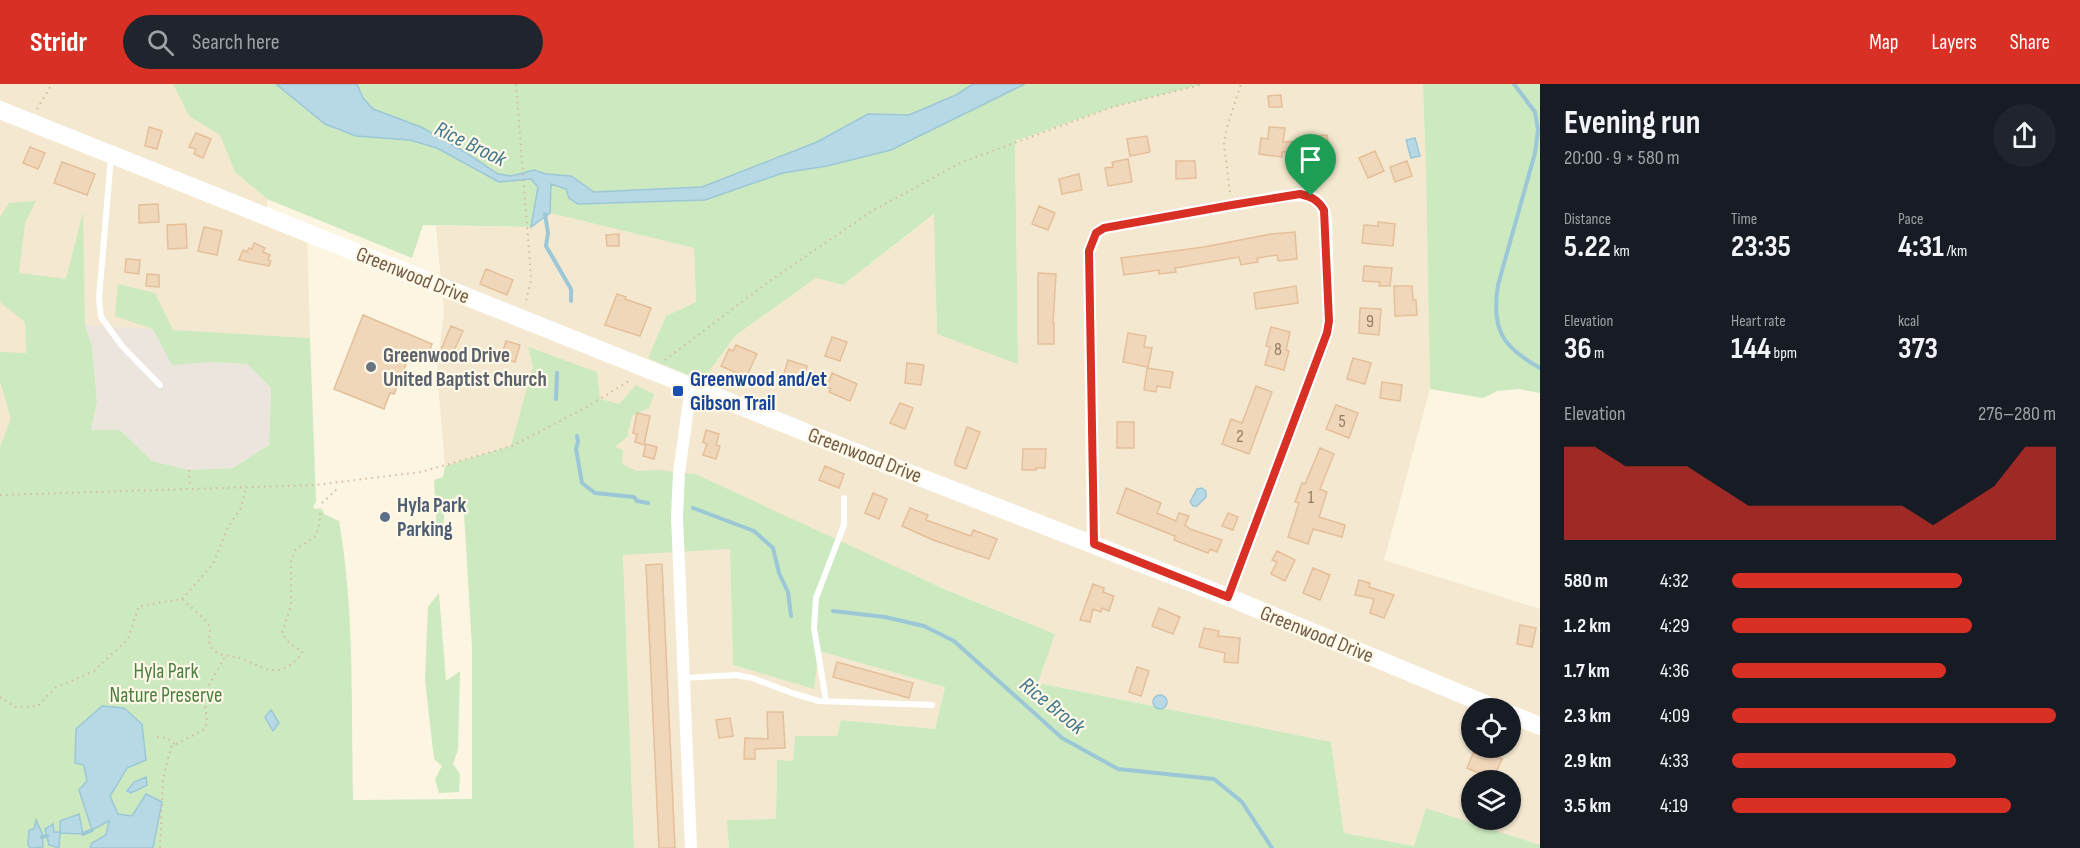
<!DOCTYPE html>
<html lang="en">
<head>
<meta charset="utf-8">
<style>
  :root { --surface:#171b24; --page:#20242c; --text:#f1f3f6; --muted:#9ea1a6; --accent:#d93025 }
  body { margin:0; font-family:"Sofia Sans Condensed",sans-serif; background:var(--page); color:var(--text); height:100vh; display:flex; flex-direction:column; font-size:22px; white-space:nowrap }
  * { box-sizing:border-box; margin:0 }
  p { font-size:20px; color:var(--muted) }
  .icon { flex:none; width:33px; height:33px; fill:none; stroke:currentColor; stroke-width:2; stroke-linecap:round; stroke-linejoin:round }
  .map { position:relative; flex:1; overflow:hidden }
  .drawer { display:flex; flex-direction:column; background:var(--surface); width:540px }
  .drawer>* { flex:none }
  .fabs { position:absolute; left:1461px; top:614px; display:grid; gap:12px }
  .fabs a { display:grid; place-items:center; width:60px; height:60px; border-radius:50%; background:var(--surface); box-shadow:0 2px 4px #0004; font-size:30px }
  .pin { position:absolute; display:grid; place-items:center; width:51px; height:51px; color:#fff; margin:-62px -26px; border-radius:50% 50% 50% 0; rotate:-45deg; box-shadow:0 0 6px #0007 }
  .pin .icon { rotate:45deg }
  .round { display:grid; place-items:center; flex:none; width:63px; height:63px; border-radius:32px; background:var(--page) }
  .headline { display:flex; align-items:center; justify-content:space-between; height:102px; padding:0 24px }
  h1 { font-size:33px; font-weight:700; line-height:45px }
  .figures { display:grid; grid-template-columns:repeat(3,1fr); gap:9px; height:102px; padding:6px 24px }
  .figures div { display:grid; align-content:center }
  .figures b { font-size:30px; font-weight:700 }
  .figures small { font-size:16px; font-weight:400 }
  .figures p { font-size:16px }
  .chart { height:168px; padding:12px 24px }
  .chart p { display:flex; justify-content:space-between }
  .chart svg { width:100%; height:108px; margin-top:6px; fill:var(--accent); opacity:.7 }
  ul { padding:0 24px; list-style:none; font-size:20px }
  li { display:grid; grid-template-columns:96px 72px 1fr; align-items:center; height:45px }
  li i { height:15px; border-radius:8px; background:var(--accent) }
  header { display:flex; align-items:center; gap:36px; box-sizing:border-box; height:84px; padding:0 30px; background:var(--accent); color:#fff }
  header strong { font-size:28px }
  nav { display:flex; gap:33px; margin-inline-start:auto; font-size:21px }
  .search { width:420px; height:54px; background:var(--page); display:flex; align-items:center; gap:15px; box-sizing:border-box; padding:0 21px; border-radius:33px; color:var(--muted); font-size:22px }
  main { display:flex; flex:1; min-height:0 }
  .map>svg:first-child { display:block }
</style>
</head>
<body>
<header>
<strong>Stridr</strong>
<div class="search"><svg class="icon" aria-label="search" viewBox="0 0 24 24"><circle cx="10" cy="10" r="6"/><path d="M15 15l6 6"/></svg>Search here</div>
<nav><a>Map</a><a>Layers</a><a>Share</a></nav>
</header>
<main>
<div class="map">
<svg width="1540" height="764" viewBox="0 0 1540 764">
  <rect width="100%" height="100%" fill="#fcf5e1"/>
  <!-- residential -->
  <path fill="#f4e8d0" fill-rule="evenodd" d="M0 0H173L189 32 220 51 235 88 267 115V133L307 149 310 254 25 238 30 410 0 411Z
    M1204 0H1423L1426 91 1430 305 1384 476 1540 525V761L1426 724 1414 762 1344 749 1331 658 1038 599 1055 550 657 386 637 387 621 380 512 362 445 382 437 287 444 228 436 142 531 143 550 129 694 164 696 218 666 232 648 274 702 297 735 252 816 194 843 201 935 130 937 250 1018 279 1015 57 1113 23ZM1472 624H1510V663H1472ZM1472 696H1510V735H1472Z
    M730 465 733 581 814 604 819 567 945 602 935 645 841 636 837 652H795L793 677H777L776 735 728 736 729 764H634L623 470Z"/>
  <!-- industrial -->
  <path fill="#ebe5dd" d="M85 241 153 245 210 278 247 280 271 304 269 361 233 384 189 386 152 377 120 346H91L97 318 92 262Z"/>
  <!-- green -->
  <path fill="#cce9c0" d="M173 0H276L325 40 356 52 410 56 437 64 499 98 531 95 538 103 531 143 423 141 412 174 267 115 235 88 220 51 189 32Z
    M357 0H973L956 11 909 31H868L817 58 702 103 594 108 571 92 546 90 534 86 511 92 498 90 465 68 421 43 373 25 363 14Z
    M1025 0H1204L1113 23 1015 57 1018 280 937 250 934 130 843 201 816 194 735 252 702 297 648 274 666 232 696 218 694 164 550 129 551 99 566 105 569 114 705 116 783 89 827 82 891 66Z
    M1423 0H1540V309L1519 305 1497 307 1483 314 1430 305 1426 91Z
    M36 117 25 139 19 189 66 195 83 128 85 241 92 262 97 318 91 346H120L152 377 189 386 233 384 269 361 271 304 247 280 210 278 172 281 153 245 115 232 118 200 155 209 173 246 310 254 316 417 313 424 323 426 324 430 339 437C355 528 351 624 353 716L472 715V563L463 412 444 417V452L437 450 434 396 443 393 445 382 511 362 533 282 528 263 597 288 600 315 619 320 636 301 654 310 649 324 632 332 627 353 615 363 623 366 622 380 637 387 657 386 695 390 942 504 1055 550 1038 599 1331 658 1344 749 1414 762 1426 724 1540 761V764H729L727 736 776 735 777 676 793 677 795 652H837L841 636 935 645 945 603 819 567 814 605 733 581 730 465 623 471 634 764H0V363L11 335 0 297V268L26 269 25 238 0 218V133L9 119Z
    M439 509 446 597 460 587 458 666 453 680 460 690 459 708 439 709 435 695 442 682 434 675 425 596 428 523Z"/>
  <!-- water -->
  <path fill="#b6d9e5" stroke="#9cc7d7" stroke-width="1.5" d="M276 0H357L363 14 373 25 421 43 465 68 498 90 511 92 534 86 546 90 571 92 594 108 702 103 817 58 868 30 909 31 956 11 973 0H1025L891 66 827 82 783 89 705 116 578 120 569 114 566 105 551 100 550 129 531 143 538 103 531 95 499 98 437 64 410 56 356 52 325 40Z
    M1415 54 1420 72 1411 74 1406 56Z
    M1202 404 1206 407V413L1197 422H1193L1190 418 1197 405Z
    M1153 618a7 7 0 1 1 14 0a7 7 0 1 1-14 0Z
    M102 622 124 624 142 640 146 676 127 684 110 712 118 730 132 732 146 710 162 718 153 764H90L92 759 106 751 109 737 92 746 79 706 87 697 84 681 75 679 76 645Z
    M271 626 279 639 273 647 265 633Z
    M146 693 147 701 131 709 127 707 134 698Z
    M79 730 83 750 60 749 59 764 49 761 45 745 53 740 54 748H60V737Z
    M36 736 42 749 43 763 30 764 28 761 29 746 34 745Z"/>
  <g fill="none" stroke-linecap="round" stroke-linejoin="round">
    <!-- stream -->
    <path stroke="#9cc7d7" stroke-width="4" d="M1514 0 1535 28 1538 46 1535 69 1498 201C1491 245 1502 263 1540 284
      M545 130 548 149 546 162 571 205V217
      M556 315 557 289
      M577 352 578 358 576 365 582 399 595 409 634 413 637 417 648 419
      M693 424 754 447 773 464 779 489 788 508 791 532
      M833 527 885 533 924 542 954 557 1062 654 1118 685 1214 695 1242 718 1272 764
      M83 750 92 746
      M42 753 47 752"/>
  </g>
  <!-- building -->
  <path fill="#f1d7b9" stroke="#e4bf9a" stroke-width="1.5" d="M1281 11 1282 23H1269L1268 12Z
    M149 43 162 47 157 65 145 62Z
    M1269 43 1285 44 1283 58 1308 57V55L1312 54V52L1327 51 1329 68H1282V73L1259 70 1261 54 1268 55Z
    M196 49 211 55 203 74 194 70 196 65 189 63Z
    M1147 52 1150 68 1130 72 1127 55Z
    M30 63 45 69 38 85 23 79Z
    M1375 67 1384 87 1368 94 1359 74Z
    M1128 75 1132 98 1108 102 1105 84 1113 83 1112 78Z
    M1176 77H1195L1196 94 1176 95Z
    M1407 77 1412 92 1395 98 1390 83Z
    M62 78 95 90 87 111 54 99Z
    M1079 90 1082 106 1062 110 1059 95Z
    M158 120 159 138 139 139V121Z
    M1039 122 1055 129 1048 146 1032 140Z
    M1378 138 1395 140 1393 162 1362 159 1364 141 1378 142Z
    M186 140 187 164 168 165 167 141Z
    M204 143 222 147 217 171 198 167Z
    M1295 148 1297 175 1278 177 1277 171 1257 174 1258 178 1241 181 1239 173 1175 184 1176 188 1159 190V186L1124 191 1121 174 1204 163 1271 150Z
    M619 150V162H607L606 151Z
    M254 159 265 164 263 168 270 171 268 176 271 177 269 182 239 176 243 166 247 168 249 164 252 165Z
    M126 175 140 176 139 190 125 188Z
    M1364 182 1392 184 1390 202H1379L1380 198 1363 197Z
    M486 185 513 196 507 211 480 200Z
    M1038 189 1056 190 1053 239H1054V260H1038Z
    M147 190 159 191V203L146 202Z
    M1296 202 1298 219 1256 225 1254 209Z
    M1394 202H1412L1413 216H1416L1417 231 1395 232Z
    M617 210 626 213 625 215 651 224 640 252 605 241Z
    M1360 224 1381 225 1379 251 1359 249Z
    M363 231 432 260 427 274 411 268 394 310 390 309 384 325 334 305Z
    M451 242 463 247 451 273 440 268Z
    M1271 243 1290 248 1286 266 1289 267 1284 286 1265 281 1270 263 1266 262Z
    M1128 249 1146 252 1144 263 1152 264 1148 283 1123 278Z
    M832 253 847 258 840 277 825 272Z
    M506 257 520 261 515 278 501 273Z
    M736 261 757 270 746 293 721 282 729 265 733 267Z
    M1353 274 1371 279 1365 300 1347 295Z
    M788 276 807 282 801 302 782 296Z
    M907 279 924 281 921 301 905 299Z
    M1147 284 1173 288 1170 304 1157 302 1156 308 1144 306Z
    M832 289 857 300 850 317 829 308 831 305 827 303Z
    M1382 298 1402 301 1400 317 1380 314Z
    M1256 302 1272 308 1249 370 1222 360 1231 335 1242 339Z
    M900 319 913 324 905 345 890 339Z
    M1336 321 1358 329 1349 354 1326 345Z
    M637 329 650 332 644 361 635 358 637 350 633 349Z
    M1117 338H1134V364H1117Z
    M967 343 980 348 966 385 955 381V377Z
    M706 346 719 350 716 361 720 362 716 375 703 371 707 360 703 358Z
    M646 360 657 363 654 375 643 372Z
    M1320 364 1334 370 1320 405 1327 408 1319 433 1345 441 1342 453 1313 445 1308 460 1288 453 1299 419 1295 418 1302 399 1305 400Z
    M1023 365H1046L1045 384H1036V386H1022Z
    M825 382 844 390 839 404 819 396Z
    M1126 404 1161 419 1157 429 1176 437 1179 429 1189 432 1185 441 1190 445 1222 456 1217 468 1210 465 1208 469 1174 456 1175 452 1117 429Z
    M873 409 887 415 879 435 865 429Z
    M910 424 928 431 926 436 971 452 973 446 997 455 989 475 933 456 902 442Z
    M1228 429 1238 433 1233 446 1222 442Z
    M1277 467 1295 476 1285 497 1271 490 1277 478 1272 476Z
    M662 480 675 764H659L646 481Z
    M1313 484 1330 491 1320 516 1303 509Z
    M1359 496 1370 499 1369 503 1394 511 1384 534 1370 529 1374 515 1355 511Z
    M1093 500 1104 504 1103 508 1114 512 1109 527 1102 524 1101 528 1093 525 1090 538 1080 536Z
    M1159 524 1180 533 1173 550 1152 542Z
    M1520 541 1536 544 1532 563 1517 560Z
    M1204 544 1219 547 1218 552 1240 554 1238 579 1224 578 1225 569 1199 563Z
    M837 578 913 599 909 614 833 593Z
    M1137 583 1149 587 1141 612 1129 608Z
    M767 628H783L785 664 755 665V675H744L745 654 768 655Z
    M730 634 733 652 719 654 716 636Z
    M1474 667 1490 674 1491 671 1502 675 1493 695 1467 684Z"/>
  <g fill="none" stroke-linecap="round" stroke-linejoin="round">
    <!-- path -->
    <path stroke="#d6ba9d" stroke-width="2" stroke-dasharray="1.5 4.5" stroke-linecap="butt" d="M516 0 530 179 531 196 525 221
      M37 25 52 0
      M1230 108 1224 60 1227 43 1241 0
      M665 276 771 196 872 127 962 78 1113 23 1204 0
      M189 386 190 404
      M0 411 315 401 421 388 512 362 585 324 632 295
      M322 419 338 404
      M182 515 213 480 228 443 241 424 246 404
      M0 613 15 623 38 622 55 604 94 587 128 555 139 522 182 515C188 521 205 534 209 541 212 549 206 556 211 563 217 572 227 571 236 573 264 581 274 600 302 570V567L290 560 282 549 291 522V477L296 465 316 452 320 437V424
      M157 653 167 654 175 660
      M160 764 163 694 171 663 205 645 207 638 204 610 224 574"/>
    <!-- service -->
    <path stroke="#fff" stroke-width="6" d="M111 73 99 214 101 233 122 262 160 301
      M684 594 736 591 752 594 795 610 819 617 932 621
      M826 617 814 544 816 514 844 441V414"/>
    <!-- minor -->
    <path stroke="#fff" stroke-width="12" d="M1093 460 1089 167 1097 149 1104 144 1278 113C1303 110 1321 107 1326 136L1329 237 1327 249 1228 513
      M691 764 677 433 679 389 691 302"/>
    <!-- secondary -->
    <path stroke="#fff" stroke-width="18" d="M0 26 860 370 1228 513 1495 624
      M1510 630 1540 642"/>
  </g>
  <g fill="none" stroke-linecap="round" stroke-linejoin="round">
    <defs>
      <path id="route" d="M1300 110C1312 113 1318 116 1324 126L1329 237 1327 249 1228 513 1094 460 1089 167 1096 149 1104 144 1232 121Z"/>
    </defs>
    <!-- route casing -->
    <use href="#route" stroke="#fff" stroke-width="12"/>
    <!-- route -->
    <use href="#route" stroke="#d93025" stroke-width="8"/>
  </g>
  <!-- markers -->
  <circle fill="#6b7280" stroke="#fff9e8" stroke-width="2" cx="371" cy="283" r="6"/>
  <rect fill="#1a4fb4" stroke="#fff9e8" stroke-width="2" x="672" y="301" width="12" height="12" rx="3"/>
  <circle fill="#5c6f8a" stroke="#fff9e8" stroke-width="2" cx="385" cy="433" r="6"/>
  <g text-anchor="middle" stroke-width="4.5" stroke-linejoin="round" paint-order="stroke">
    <!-- number labels -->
    <g font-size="18" fill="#927c64">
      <text x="1370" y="243">9</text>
      <text x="1278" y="271">8</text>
      <text x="1342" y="343">5</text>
      <text x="1240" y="358">2</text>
      <text x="1311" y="419">1</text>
    </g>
    <!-- street labels -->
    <g font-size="21" fill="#735d48" stroke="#fff9e8">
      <text transform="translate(413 191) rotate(22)" y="7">Greenwood Drive</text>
      <text transform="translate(865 371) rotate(21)" y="7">Greenwood Drive</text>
      <text transform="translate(1317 550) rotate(22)" y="7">Greenwood Drive</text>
    </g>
    <!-- worship labels -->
    <g font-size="21" font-weight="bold" fill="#5b616d" stroke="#fff9e8" text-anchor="start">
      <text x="383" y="278">Greenwood Drive<tspan x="383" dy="24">United Baptist Church</tspan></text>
    </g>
    <!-- transit labels -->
    <g font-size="21" font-weight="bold" fill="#164399" stroke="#fff9e8" text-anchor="start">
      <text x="690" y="302">Greenwood and/et<tspan x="690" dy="24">Gibson Trail</tspan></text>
    </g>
    <!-- service labels -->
    <g font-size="21" font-weight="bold" fill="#4e5e75" stroke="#fff9e8" text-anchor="start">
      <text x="397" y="428">Hyla Park<tspan x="397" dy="24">Parking</tspan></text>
    </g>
    <!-- park labels -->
    <g font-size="21" fill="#4d7f43" stroke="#fff9e8">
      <text x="166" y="594">Hyla Park<tspan x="166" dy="24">Nature Preserve</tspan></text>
    </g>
    <!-- water labels -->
    <g font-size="22" font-style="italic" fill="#45788e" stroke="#fff9e8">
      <text transform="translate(471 59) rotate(26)" y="8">Rice Brook</text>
      <text transform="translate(1053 621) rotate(39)" y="8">Rice Brook</text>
    </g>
  </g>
</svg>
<div class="fabs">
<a><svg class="icon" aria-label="locate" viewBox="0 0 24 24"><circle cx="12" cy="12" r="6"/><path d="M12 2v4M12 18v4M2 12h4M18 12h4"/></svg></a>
<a><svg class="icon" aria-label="layers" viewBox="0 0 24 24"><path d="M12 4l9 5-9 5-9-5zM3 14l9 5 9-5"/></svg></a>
</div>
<div class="pin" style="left:1311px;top:112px;background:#1e9e55"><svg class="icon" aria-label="arrive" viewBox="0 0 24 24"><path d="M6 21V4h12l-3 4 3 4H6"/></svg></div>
</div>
<section class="drawer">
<div class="headline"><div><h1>Evening run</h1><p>20:00 · 9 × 580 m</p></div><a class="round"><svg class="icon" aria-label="share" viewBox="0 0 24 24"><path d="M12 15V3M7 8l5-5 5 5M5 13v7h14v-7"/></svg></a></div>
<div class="figures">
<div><p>Distance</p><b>5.22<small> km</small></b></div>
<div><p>Time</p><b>23:35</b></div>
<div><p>Pace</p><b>4:31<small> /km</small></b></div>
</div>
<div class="figures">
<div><p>Elevation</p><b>36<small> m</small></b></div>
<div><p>Heart rate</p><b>144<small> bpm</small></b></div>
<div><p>kcal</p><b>373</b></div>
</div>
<div class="chart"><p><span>Elevation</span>276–280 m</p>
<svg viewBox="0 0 160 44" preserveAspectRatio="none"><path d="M0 44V6L10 6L20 14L30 14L40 14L50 22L60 30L70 30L80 30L90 30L100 30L110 30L120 38L130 30L140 22L150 6L160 6V44z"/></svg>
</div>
<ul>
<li><b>580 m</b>4:32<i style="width:71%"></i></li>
<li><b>1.2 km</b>4:29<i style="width:74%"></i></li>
<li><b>1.7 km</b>4:36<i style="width:66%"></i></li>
<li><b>2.3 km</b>4:09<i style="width:100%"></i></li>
<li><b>2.9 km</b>4:33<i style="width:69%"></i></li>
<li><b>3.5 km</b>4:19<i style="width:86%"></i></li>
</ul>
</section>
</main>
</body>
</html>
